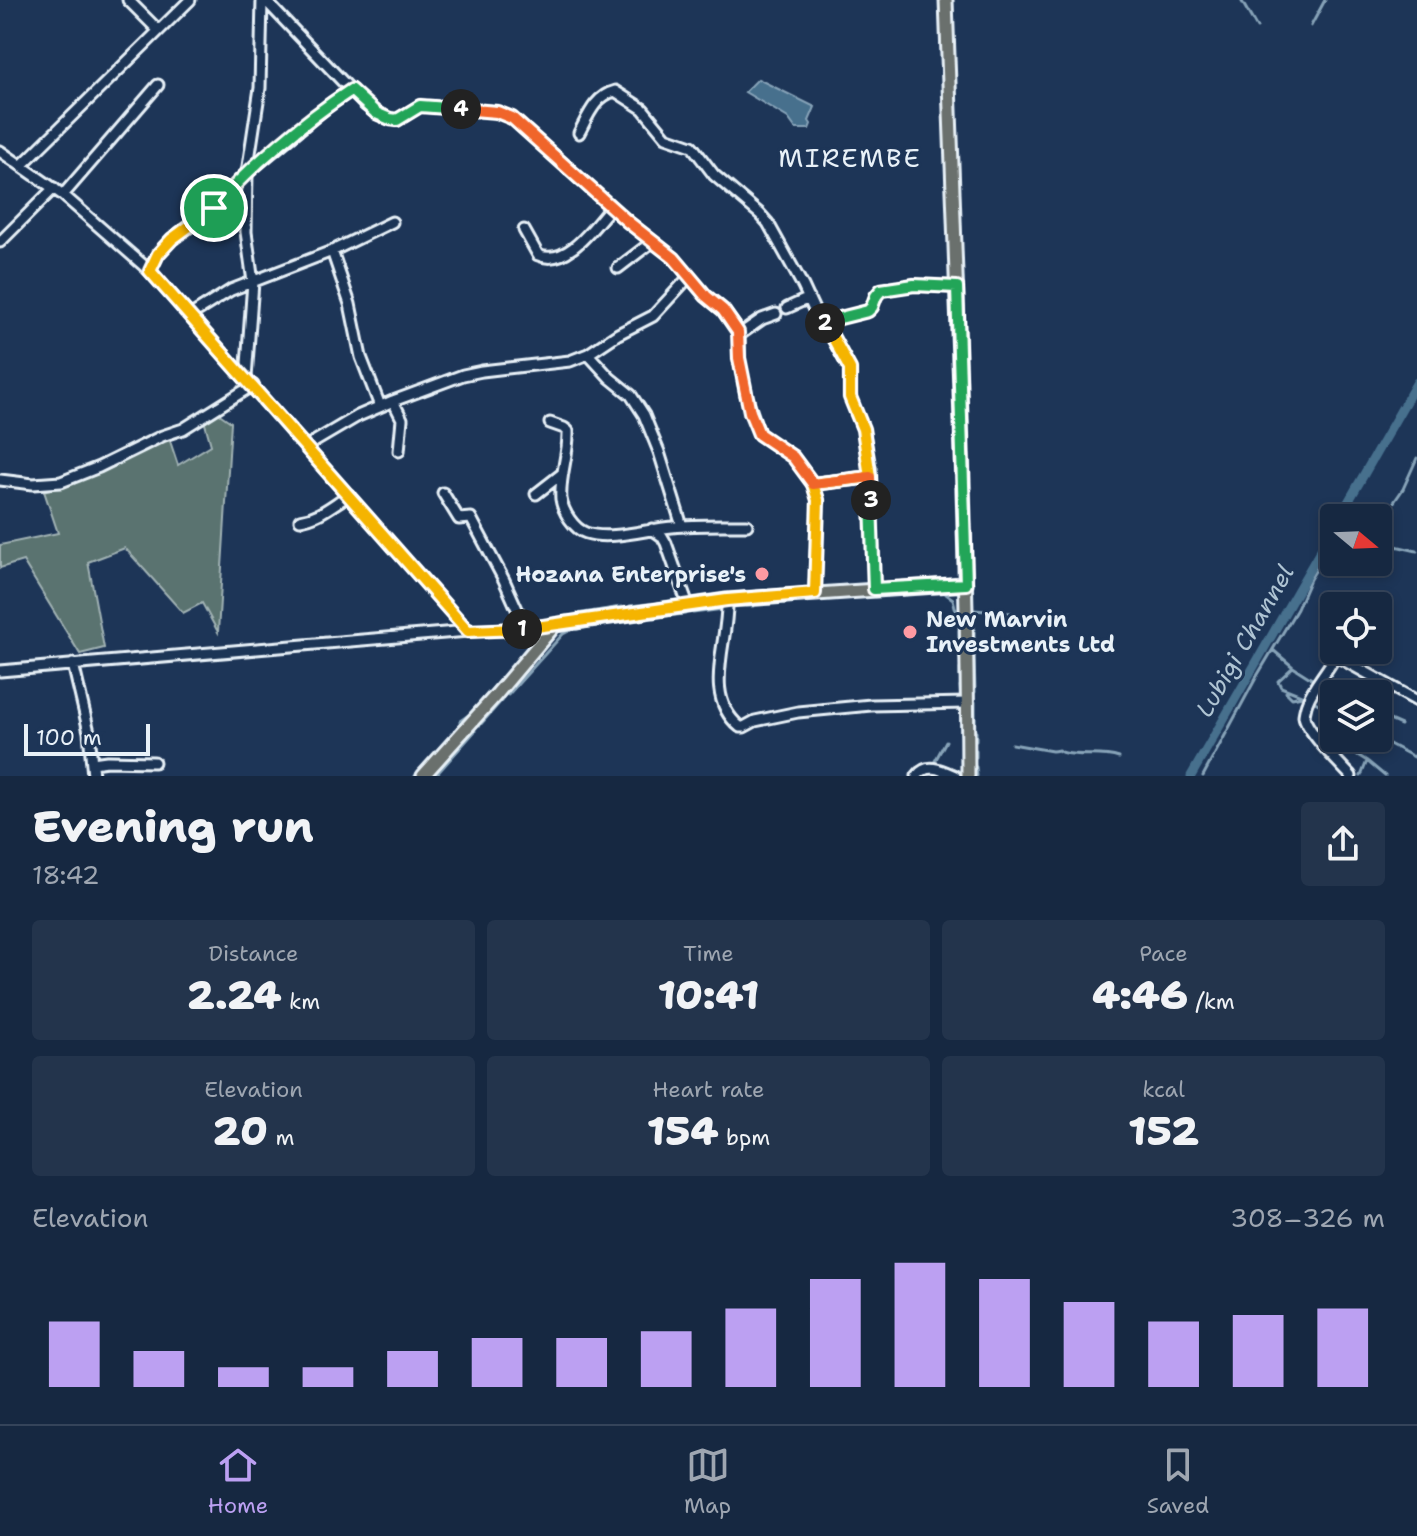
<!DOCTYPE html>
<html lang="en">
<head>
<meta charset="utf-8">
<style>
  :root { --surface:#162841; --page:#23344c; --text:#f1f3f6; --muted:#9ea6b1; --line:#35445a; --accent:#bca0f2 }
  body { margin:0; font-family:"Shantell Sans",sans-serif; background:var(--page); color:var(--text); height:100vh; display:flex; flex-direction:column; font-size:30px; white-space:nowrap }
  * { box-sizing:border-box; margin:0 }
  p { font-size:26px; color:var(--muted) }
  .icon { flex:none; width:44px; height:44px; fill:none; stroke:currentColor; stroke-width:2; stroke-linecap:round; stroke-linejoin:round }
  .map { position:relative; height:776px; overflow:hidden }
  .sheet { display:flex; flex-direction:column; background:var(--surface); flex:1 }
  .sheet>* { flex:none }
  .needle { width:52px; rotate:109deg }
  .buttons { position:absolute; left:1320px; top:504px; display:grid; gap:16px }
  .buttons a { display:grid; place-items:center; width:72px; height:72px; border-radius:8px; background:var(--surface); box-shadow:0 4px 12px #0003,0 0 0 2px var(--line); font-size:40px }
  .scale { position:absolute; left:24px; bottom:20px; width:126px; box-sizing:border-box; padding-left:8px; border:4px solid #e8f1f8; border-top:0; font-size:22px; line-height:28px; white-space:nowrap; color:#e8f1f8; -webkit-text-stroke:6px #1d3557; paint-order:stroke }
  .pin { position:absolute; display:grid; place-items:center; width:68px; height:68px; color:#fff; margin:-34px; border:4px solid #fff; border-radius:50%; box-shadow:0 2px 8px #0007 }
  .km { position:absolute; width:40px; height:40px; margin:-20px; border-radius:50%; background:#222; color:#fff; font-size:22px; line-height:40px; text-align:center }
  .round { display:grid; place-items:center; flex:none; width:84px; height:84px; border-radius:8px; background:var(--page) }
  .overview { display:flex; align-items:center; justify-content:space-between; height:136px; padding:0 32px }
  h1 { font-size:44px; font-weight:800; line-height:60px }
  .figures { display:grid; grid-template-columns:repeat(3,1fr); gap:12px; height:136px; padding:8px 32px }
  .figures div { display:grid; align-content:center; border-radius:8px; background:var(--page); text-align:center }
  .figures b { font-size:40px; font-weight:800 }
  .figures small { font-size:22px; font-weight:400 }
  .figures p { font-size:22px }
  .chart { height:224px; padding:16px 32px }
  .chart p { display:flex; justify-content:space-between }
  .chart svg { width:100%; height:144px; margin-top:8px; stroke:var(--accent); stroke-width:6 }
  .tabs { display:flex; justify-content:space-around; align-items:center; height:112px; border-top:2px solid var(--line); background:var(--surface); font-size:22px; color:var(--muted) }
  .tabs a { display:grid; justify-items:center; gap:4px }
  .tabs .active { color:var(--accent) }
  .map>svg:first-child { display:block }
</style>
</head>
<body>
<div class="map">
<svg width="1417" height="776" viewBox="0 0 1417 776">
  <rect width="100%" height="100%" fill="#1d3557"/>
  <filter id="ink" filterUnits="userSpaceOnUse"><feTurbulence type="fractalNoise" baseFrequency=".0125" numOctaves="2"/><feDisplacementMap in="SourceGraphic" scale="16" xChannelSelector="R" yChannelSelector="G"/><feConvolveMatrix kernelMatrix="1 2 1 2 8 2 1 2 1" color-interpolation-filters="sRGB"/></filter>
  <g filter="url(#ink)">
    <!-- green -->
    <path fill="#5a736f" stroke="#a1b2b4" stroke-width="2" d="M218 413 231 422 218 632 202 603 183 613 125 548 88 562 104 648 80 654 23 561 0 568V545L58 533 44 491 169 438 178 465 211 445 204 420Z"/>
    <!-- water -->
    <path fill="#466f8d" stroke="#87a3b8" stroke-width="2" d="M758 79 815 107 809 121 811 124 809 129H796L788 118 745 92Z"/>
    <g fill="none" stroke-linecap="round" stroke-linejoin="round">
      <!-- stream -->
      <path stroke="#87a3b8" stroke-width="3" d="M1241 0 1257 28
        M1311 26 1325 0
        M1378 519 1394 502 1403 489 1417 458
        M1378 542 1417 551
        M946 594 953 599 959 623
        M658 603 677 600
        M769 603 833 598
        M630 606 649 604
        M746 606H753
        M693 613 724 609
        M577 614 621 607
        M561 617 566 616
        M655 617 685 614
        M644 619 648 618
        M545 620 548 619
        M623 621 638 620
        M468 623 478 626 515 624
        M577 629 616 622
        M532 638H534
        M959 641V630
        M518 642 522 641
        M974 648V610L1012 613
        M959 650 960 659
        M1273 650 1293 667 1315 681
        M525 653 530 645
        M974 656 975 692
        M1293 667 1278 681 1281 687 1306 697
        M960 669V677
        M1321 685 1329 686 1343 694
        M960 686 961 700
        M1288 691 1286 692 1292 698 1302 696
        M508 695 563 634 569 631
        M483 699 513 666
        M1313 701 1334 712
        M975 702V722
        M961 712V734
        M1378 715 1401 725
        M480 725 502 700
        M460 726V721L470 714
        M1339 738 1337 742 1367 761 1385 776
        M1378 738 1414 757 1417 753
        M976 740V732
        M1012 744 1052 751C1065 749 1052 750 1065 753 1082 757 1102 752 1119 758
        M976 750V757
        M935 761 946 741
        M976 767 977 776
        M415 776 454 732
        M435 776 475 731
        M1203 776 1257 676 1297 609 1310 579 1334 541
        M1361 776 1367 761"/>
      <!-- canal -->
      <path stroke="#466f8d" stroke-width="9" d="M1339 518 1417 382
        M1191 776 1334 527"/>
      <defs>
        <path id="minor" d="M128 0 158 30
          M265 0 364 104 376 113 390 119 397 120 420 106 497 112 512 118 628 222 674 258 706 296 723 310 737 329 739 337V358L746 395 759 434 793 457 813 484 818 500 815 593
          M579 133C588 116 595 96 615 91L643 109 666 137 692 146 714 175 760 214 768 223 803 286 815 312 824 322 850 369V397L863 429 870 467 874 589
          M0 151 63 195 150 271 468 631
          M22 165 190 0
          M63 195 158 85
          M524 230 538 255C567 268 595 225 611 207
          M0 242 54 188
          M332 251 350 304 361 357 380 406
          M618 268 652 242
          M150 271 158 254 172 239 214 208 247 173 260 88 262 0
          M787 308 809 298
          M191 315 231 290 332 251 392 222
          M824 322 868 311 872 307 876 296 881 290 914 285 957 287
          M739 335 762 319 776 314
          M588 354 610 378 631 395 644 415 659 452 682 526
          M246 378 253 282 246 232 247 173 328 106 351 90
          M393 401 402 419 399 451
          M550 423 564 428 568 431C569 454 559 477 561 499 563 512 574 529 586 533 610 541 647 529 672 527 697 524 722 525 747 525
          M307 446 358 416 393 401 463 375 482 371 570 361 588 354 618 334 653 316 689 277
          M0 480 33 484 61 482 99 467 162 436 183 429 253 385
          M813 484 870 477
          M443 493 459 519 471 518 504 580 526 629
          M536 494 563 473
          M300 520C320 517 332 505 349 495
          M652 529 662 536 666 543 688 605
          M727 600C729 643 701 695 740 727H744L755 721 798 712 871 705 967 703
          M73 664 89 732 93 776
          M0 671 468 631 526 629 555 625
          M93 763 107 761 154 762
          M917 776C927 762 942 770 955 776
          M1351 776C1340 764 1306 731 1304 716 1304 714 1306 705 1307 703 1312 688 1325 674 1333 660L1338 657 1417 701"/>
        <path id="major" d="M946 0C955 259 967 517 968 776
          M423 776 496 695 555 625 727 600 966 584"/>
      </defs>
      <!-- minor casing -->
      <use href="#minor" stroke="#e8f1f8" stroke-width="15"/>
      <!-- major casing -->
      <use href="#major" stroke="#e8f1f8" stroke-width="17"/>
      <!-- minor -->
      <use href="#minor" stroke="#1d3557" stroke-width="9"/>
      <!-- major -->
      <use href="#major" stroke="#6b706d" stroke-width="11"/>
    </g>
  </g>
  <g fill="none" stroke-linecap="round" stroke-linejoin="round" filter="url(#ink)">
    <defs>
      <path id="split-1" d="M214 208 172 239 158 254 150 271 468 631 522 629"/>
      <path id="split-2" d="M522 629 727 600 815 593 818 500 813 484 870 477 863 429 850 397V369L825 323"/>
      <path id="split-3" d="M825 323 824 322 868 311 872 307 876 296 881 290 914 285 957 287 966 584 874 589 871 500"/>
      <path id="split-4" d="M461 109 497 112 512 118 628 222 674 258 706 296 723 310 738 332 739 358 750 412 759 434 793 457 813 484 870 477 871 500"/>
      <path id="split-5" d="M214 208C251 165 304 121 351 90L376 113 390 119 397 120 420 106 461 109"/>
    </defs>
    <!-- split-1 casing -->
    <use href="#split-1" stroke="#fff" stroke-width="16"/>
    <!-- split-2 casing -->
    <use href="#split-2" stroke="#fff" stroke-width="16"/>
    <!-- split-3 casing -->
    <use href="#split-3" stroke="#fff" stroke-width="16"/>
    <!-- split-4 casing -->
    <use href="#split-4" stroke="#fff" stroke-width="16"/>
    <!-- split-5 casing -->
    <use href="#split-5" stroke="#fff" stroke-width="16"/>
    <!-- split-1 -->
    <use href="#split-1" stroke="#f5b400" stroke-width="10"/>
    <!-- split-2 -->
    <use href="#split-2" stroke="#f5b400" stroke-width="10"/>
    <!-- split-3 -->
    <use href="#split-3" stroke="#22a559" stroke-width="10"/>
    <!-- split-4 -->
    <use href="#split-4" stroke="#f0652b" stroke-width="10"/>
    <!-- split-5 -->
    <use href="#split-5" stroke="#22a559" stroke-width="10"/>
  </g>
  <!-- markers -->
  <g fill="#ff9aa2" stroke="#1d3557" stroke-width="3">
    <circle cx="762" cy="574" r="8"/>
    <circle cx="910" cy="632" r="8"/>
  </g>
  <g text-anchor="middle" stroke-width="6" stroke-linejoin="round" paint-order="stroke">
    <!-- poi labels -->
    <g font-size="22" font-weight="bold" fill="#e8f1f8" stroke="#1d3557" text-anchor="end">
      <text x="746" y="582">Hozana Enterprise's</text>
      <text x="926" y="627" text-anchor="start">New Marvin<tspan x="926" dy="25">Investments Ltd</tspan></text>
    </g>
    <!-- water labels -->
    <g font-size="24" font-style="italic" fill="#afc4d3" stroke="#1d3557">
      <text transform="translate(1245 641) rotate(-60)" y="8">Lubigi Channel</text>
    </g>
    <!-- quarter labels -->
    <g font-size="26" letter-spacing="2" fill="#e8f1f8" stroke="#1d3557">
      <text x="850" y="167">MIREMBE</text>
    </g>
  </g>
</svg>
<div class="buttons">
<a><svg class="needle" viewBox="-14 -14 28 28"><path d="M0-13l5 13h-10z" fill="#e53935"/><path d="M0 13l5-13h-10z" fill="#9ea6b1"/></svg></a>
<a><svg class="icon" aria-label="locate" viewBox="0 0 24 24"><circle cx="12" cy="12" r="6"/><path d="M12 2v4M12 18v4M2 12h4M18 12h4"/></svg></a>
<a><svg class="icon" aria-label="layers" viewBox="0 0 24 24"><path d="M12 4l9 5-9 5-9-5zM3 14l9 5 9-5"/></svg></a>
</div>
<div class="scale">100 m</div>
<div class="pin" style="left:214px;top:208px;background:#1e9e55"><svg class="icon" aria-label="arrive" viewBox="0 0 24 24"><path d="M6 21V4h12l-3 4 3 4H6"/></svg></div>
<b class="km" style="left:522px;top:629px">1</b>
<b class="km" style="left:825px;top:323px">2</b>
<b class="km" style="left:871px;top:500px">3</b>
<b class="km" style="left:461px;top:109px">4</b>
</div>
<section class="sheet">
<div class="overview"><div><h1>Evening run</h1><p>18:42</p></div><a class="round"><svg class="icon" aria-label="share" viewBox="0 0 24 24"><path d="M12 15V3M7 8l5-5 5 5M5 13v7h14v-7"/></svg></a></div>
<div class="figures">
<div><p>Distance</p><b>2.24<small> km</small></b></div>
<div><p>Time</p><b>10:41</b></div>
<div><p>Pace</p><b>4:46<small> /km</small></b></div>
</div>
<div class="figures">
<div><p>Elevation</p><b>20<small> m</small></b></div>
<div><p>Heart rate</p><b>154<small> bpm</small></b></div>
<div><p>kcal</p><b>152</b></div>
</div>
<div class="chart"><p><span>Elevation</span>308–326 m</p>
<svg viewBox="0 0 160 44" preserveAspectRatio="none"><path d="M5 44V24M15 44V33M25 44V38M35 44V38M45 44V33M55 44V29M65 44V29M75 44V27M85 44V20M95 44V11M105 44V6M115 44V11M125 44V18M135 44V24M145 44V22M155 44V20"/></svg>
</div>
</section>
<nav class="tabs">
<a class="active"><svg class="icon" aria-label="home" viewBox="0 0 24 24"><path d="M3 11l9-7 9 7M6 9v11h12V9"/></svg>Home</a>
<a><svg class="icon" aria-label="map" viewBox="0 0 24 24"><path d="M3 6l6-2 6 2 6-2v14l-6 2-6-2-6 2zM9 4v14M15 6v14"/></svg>Map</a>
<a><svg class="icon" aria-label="saved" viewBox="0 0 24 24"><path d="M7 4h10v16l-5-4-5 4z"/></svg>Saved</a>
</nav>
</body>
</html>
